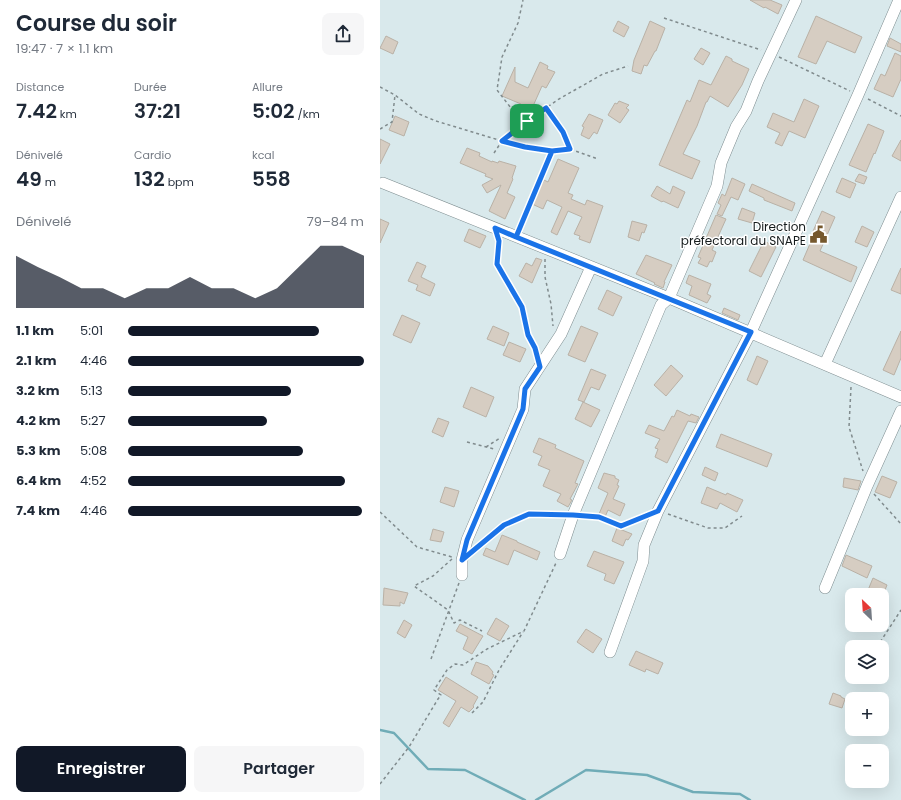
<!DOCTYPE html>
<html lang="fr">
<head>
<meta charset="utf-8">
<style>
  :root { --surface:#fff; --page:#f6f6f7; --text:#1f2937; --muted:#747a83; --accent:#111827 }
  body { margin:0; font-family:Poppins,sans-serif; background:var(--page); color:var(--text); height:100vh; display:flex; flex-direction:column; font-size:15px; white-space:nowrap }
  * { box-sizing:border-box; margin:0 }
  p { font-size:13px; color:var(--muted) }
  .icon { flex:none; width:22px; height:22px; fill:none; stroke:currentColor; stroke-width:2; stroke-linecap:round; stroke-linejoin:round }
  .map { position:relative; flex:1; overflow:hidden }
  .drawer { display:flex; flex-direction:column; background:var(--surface); width:380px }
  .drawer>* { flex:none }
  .needle { width:26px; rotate:335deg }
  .buttons { position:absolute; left:465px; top:588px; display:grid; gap:8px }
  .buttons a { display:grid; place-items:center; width:44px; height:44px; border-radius:8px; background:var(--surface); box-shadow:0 4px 16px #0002; font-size:20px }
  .pin { position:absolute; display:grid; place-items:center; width:34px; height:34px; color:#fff; margin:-17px; border-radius:8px; box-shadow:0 2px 6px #0006 }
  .round { display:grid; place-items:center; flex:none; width:42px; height:42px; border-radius:8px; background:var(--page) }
  .summary { display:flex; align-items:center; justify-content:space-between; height:68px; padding:0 16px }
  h1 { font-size:22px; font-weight:600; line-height:30px }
  .stats { display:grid; grid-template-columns:repeat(3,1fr); gap:6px; height:68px; padding:4px 16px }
  .stats div { display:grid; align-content:center }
  .stats b { font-size:20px; font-weight:600 }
  .stats small { font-size:11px; font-weight:400 }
  .stats p { font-size:11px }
  .chart { height:112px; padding:8px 16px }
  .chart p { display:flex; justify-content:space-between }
  .chart svg { width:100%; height:72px; margin-top:4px; fill:var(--accent); opacity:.7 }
  .cta { display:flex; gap:8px; margin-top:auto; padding:8px 16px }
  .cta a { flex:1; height:46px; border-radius:8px; background:var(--accent); color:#fff; font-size:16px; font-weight:600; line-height:46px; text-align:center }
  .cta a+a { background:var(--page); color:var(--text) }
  ul { padding:0 16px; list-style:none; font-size:13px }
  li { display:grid; grid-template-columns:64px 48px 1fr; align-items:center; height:30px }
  li i { height:10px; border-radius:5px; background:var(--accent) }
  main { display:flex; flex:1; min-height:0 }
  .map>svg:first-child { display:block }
</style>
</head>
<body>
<main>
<section class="drawer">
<div class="summary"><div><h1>Course du soir</h1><p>19:47 · 7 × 1.1 km</p></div><a class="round"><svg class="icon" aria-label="share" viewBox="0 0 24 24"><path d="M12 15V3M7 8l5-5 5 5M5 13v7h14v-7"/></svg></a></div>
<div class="stats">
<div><p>Distance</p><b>7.42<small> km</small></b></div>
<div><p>Durée</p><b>37:21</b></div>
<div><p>Allure</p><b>5:02<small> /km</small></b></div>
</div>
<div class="stats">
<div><p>Dénivelé</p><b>49<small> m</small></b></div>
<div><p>Cardio</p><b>132<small> bpm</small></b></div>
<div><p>kcal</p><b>558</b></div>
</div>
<div class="chart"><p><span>Dénivelé</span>79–84 m</p>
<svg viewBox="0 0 160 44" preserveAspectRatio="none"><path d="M0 44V12L10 19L20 25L30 32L40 32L50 38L60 32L70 32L80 25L90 32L100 32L110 38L120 32L130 19L140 6L150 6L160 12V44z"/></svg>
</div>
<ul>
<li><b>1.1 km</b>5:01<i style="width:81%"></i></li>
<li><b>2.1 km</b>4:46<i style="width:100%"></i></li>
<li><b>3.2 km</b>5:13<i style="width:69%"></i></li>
<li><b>4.2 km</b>5:27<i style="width:59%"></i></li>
<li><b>5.3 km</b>5:08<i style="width:74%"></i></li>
<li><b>6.4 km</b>4:52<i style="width:92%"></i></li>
<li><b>7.4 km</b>4:46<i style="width:99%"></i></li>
</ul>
<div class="cta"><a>Enregistrer</a><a>Partager</a></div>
</section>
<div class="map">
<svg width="521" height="800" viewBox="0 0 521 800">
  <rect width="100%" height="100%" fill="#d9e9ec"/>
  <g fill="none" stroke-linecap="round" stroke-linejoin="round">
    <!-- stream -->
    <path stroke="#70acb7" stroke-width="2.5" d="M0 730 14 733 48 769 85 770 145 800
      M156 800 206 770 267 775 313 792 360 794 370 800"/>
  </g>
  <!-- building -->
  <path fill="#d6cdc2" stroke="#b9b1a6" d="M370 0H390L402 5 398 14 385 7 384 8Z
    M436 16 482 37 475 53 447 41 436 64 418 57Z
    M238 21 249 27 244 37 233 31Z
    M270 21 285 28 276 51H275L267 66 264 65 261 74 252 71 254 60Z
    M6 36 18 42 13 54 0 48Z
    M510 38 521 44V52L507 46Z
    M321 48 330 53 323 65 314 59Z
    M515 53 521 56V79L513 97 494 89 501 74 505 76Z
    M346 56 352 59V61L369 69 362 85 348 107 330 96 327 102H326L317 126 303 154 320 161 312 179 279 165 307 100 310 102 319 80 331 85Z
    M160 62 168 66 167 69 175 72 166 88 162 86 149 115 138 110 141 104 122 96 135 67V82L148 88Z
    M424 99 439 106 425 138 409 131 402 146 395 143 400 133 387 127 393 113 414 122Z
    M239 101 249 105 246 108 249 110 240 123 228 115 235 103 237 104Z
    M209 114 223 120 217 134 214 132 209 139 201 135 204 127 202 126Z
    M15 116 29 122 24 136 9 130Z
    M488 124 504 131 495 154 494 153 486 172 469 165Z
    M0 139 10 144 0 164Z
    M521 140V161L512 156Z
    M87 148 100 153 99 156 112 162V161L118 163 119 161 136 166 132 178 133 179 127 193 135 197 125 219 109 211 121 185 107 193 102 185 113 179 105 176 106 174 80 163Z
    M178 159 199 168 188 193 193 195 191 199 205 205 207 200 223 206 210 243 199 239 200 236 194 234 202 217 188 211 177 235 171 232 182 207 167 200 163 209 152 204 164 180 168 182Z
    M479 174 487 177 484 184 475 181Z
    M352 178 365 184 358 200 351 197 342 216 337 214 341 205 338 203 342 194 345 196Z
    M462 178 476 184 470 198 456 192Z
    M372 184 415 203 412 211 384 200V198L369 191Z
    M277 186 290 194 293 186 305 192 298 208 283 201 282 202 271 196Z
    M362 208 375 213 372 223 358 219Z
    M442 211 455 217 440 251 477 267 471 282 423 260 432 239 430 238Z
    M336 215 346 219 332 250 336 252 332 262 330 261 327 267 318 263 321 258 318 257Z
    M0 219 9 223 0 243Z
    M252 221 267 225 264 233 262 232 259 241 248 237Z
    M482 226 494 232 487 247 475 242Z
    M89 229 106 236 100 248 84 241Z
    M384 241 396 247 381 277 369 271Z
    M266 255 292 265 284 282H285L283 288 274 284 275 283 256 274Z
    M156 258 162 260 152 283 139 276 146 263 152 266Z
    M37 262 46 266 41 277 55 284 50 296 36 290 38 285 28 281Z
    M521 268V294L511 290Z
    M309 275 331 284 327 294 331 296 327 303 309 295 312 286 306 283Z
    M227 290 242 297 233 316 218 309Z
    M344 308 360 315 358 320 342 313Z
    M22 315 40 323 31 343 13 335Z
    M113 326 129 333 124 346 107 339Z
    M201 326 218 333 205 362 188 355Z
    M521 331V358L514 375 503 370Z
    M129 342 146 349 140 362 123 355Z
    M377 356 388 361 377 385 367 380Z
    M291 365 303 376 286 396 274 385Z
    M211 369 226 375 219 390 211 387 204 402 198 400Z
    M91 387 114 397 106 417 83 407Z
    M203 402 220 410 211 427 195 419Z
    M297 410 310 416 311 414 319 417 316 423 308 421 287 463 275 457 278 449 275 448 280 439 265 433 269 425 284 431 292 416 294 417Z
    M58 418 69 422 63 437 52 432Z
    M341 434 392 454 387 467 336 447Z
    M159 438 176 445 175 448 204 461 195 483 198 484 190 499 192 500 188 507 177 501 181 494 163 486 170 470 158 465 162 456 153 452Z
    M325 467 338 473 335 481 322 475Z
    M224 473 235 476V478L239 480 237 485 239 486 233 499 245 504 240 516 228 510 225 517 219 514 228 493 218 488Z
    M502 476 517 482 510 498 495 492Z
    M464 478 481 481 478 490 463 487Z
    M65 487 79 491 74 507 60 502Z
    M327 487 346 495 347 493 363 500 357 512 340 503 337 509 321 503Z
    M237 528 252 534 248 540 246 539 243 546 232 541Z
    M53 529 64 532 61 542 50 540Z
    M122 535 137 541V542L160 552 157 560 134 550 128 565 103 555 106 548 115 552Z
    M214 551 244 562 234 584 224 580 226 574 207 566Z
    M466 555 492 566 487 578 462 566Z
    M493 578 507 585 503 595H486Z
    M4 588 28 593 24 604 20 602V606L3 605Z
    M116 618 129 626 120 641 107 634Z
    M24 620 32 625 25 638 17 633Z
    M80 624 103 636 92 654 83 649 88 637 76 631Z
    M206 629 222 639 213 653 197 642Z
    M256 651 283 663 278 674 266 669 265 672 249 665Z
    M96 662 108 666 113 672 112 674 114 675 109 684 91 674Z
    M66 677 98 697 93 706 94 707 89 712 81 707 69 727 63 723 76 701 58 690Z
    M453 693 461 696V697L465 699 462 708 449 704Z"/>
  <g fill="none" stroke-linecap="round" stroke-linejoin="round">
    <defs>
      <path id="street" d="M3 183 289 298 521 397
        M445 364 521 197
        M180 554 193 515 281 305 289 298 337 186 341 163 356 127 366 111 378 81 416 0
        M82 575V560L87 540 143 409 145 389 181 334 211 267
        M445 588 487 486 521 411
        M230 652 263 561 264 545 278 511 371 332 478 95 519 0"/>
    </defs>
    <!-- street casing -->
    <use href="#street" stroke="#7e8d90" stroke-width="12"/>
    <!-- path -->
    <path stroke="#808b8d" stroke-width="1.5" stroke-dasharray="3 3" stroke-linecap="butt" d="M284 18 381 50
      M399 57 470 91
      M0 87 15 95 39 114 56 121 122 141 145 147 172 151
      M488 99 521 116
      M166 108 183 131 190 149
      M0 129 12 122 15 95
      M135 130 131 108 117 90 122 57 138 23 143 0
      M114 153 122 141 147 121 179 99 223 74 248 66
      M140 228 172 151 190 149 218 159
      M118 239 117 264 142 307 148 335 155 348 156 354
      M165 259V277L171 304 173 326
      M471 387 469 427 483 471
      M87 442 114 449
      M106 447 120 438
      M494 494 521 524
      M0 512 37 547 72 557
      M288 514 328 528H345L362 516
      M203 516 219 517 241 526 265 516
      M96 548 124 525 149 514 183 515
      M72 559 53 576 34 586 68 610 74 623 80 620 102 631
      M497 647 521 610
      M51 659 79 583
      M92 713 103 702 119 670 143 632
      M0 784 29 747 58 699 61 695 54 690 67 670 75 664 83 665 107 649 144 631 176 563"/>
    <!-- street -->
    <use href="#street" stroke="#fff" stroke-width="11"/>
  </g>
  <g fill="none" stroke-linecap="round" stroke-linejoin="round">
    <defs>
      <path id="route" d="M147 121 122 141 145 147 172 151 136 237 115 228 119 241 117 264 142 307 148 335 155 348 160 367 145 389 143 409 87 540 82 560 124 525 149 514 193 515 219 517 241 526 278 511 371 332 136 237 172 151 190 149 183 132 166 108 147 121"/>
    </defs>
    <!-- route casing -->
    <use href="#route" stroke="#fff" stroke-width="8"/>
    <!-- route -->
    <use href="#route" stroke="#1a73e8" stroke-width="5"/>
  </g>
  <!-- icons -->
  <defs>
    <symbol id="civic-bare" viewBox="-9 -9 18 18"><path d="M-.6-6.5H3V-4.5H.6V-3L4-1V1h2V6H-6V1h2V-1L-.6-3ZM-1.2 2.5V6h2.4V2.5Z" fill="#76582d" stroke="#fff" stroke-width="2.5" paint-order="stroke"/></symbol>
  </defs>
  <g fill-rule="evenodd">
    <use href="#civic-bare" x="426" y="222" width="25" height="25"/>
  </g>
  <g text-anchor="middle" stroke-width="3" stroke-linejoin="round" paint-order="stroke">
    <!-- poi labels -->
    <g font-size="12" fill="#151b1c" stroke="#fff" text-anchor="end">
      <text x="426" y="231">Direction<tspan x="426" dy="14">préfectoral du SNAPE</tspan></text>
    </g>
  </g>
</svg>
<div class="buttons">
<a><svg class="needle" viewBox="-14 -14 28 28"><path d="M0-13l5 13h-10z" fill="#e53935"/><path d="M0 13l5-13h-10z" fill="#747a83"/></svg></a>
<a><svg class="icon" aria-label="layers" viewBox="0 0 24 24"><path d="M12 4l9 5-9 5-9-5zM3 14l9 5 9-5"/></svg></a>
<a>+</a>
<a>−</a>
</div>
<div class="pin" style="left:147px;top:121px;background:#1e9e55"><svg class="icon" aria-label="arrive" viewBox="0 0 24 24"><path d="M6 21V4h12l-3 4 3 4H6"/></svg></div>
</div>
</main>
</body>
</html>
